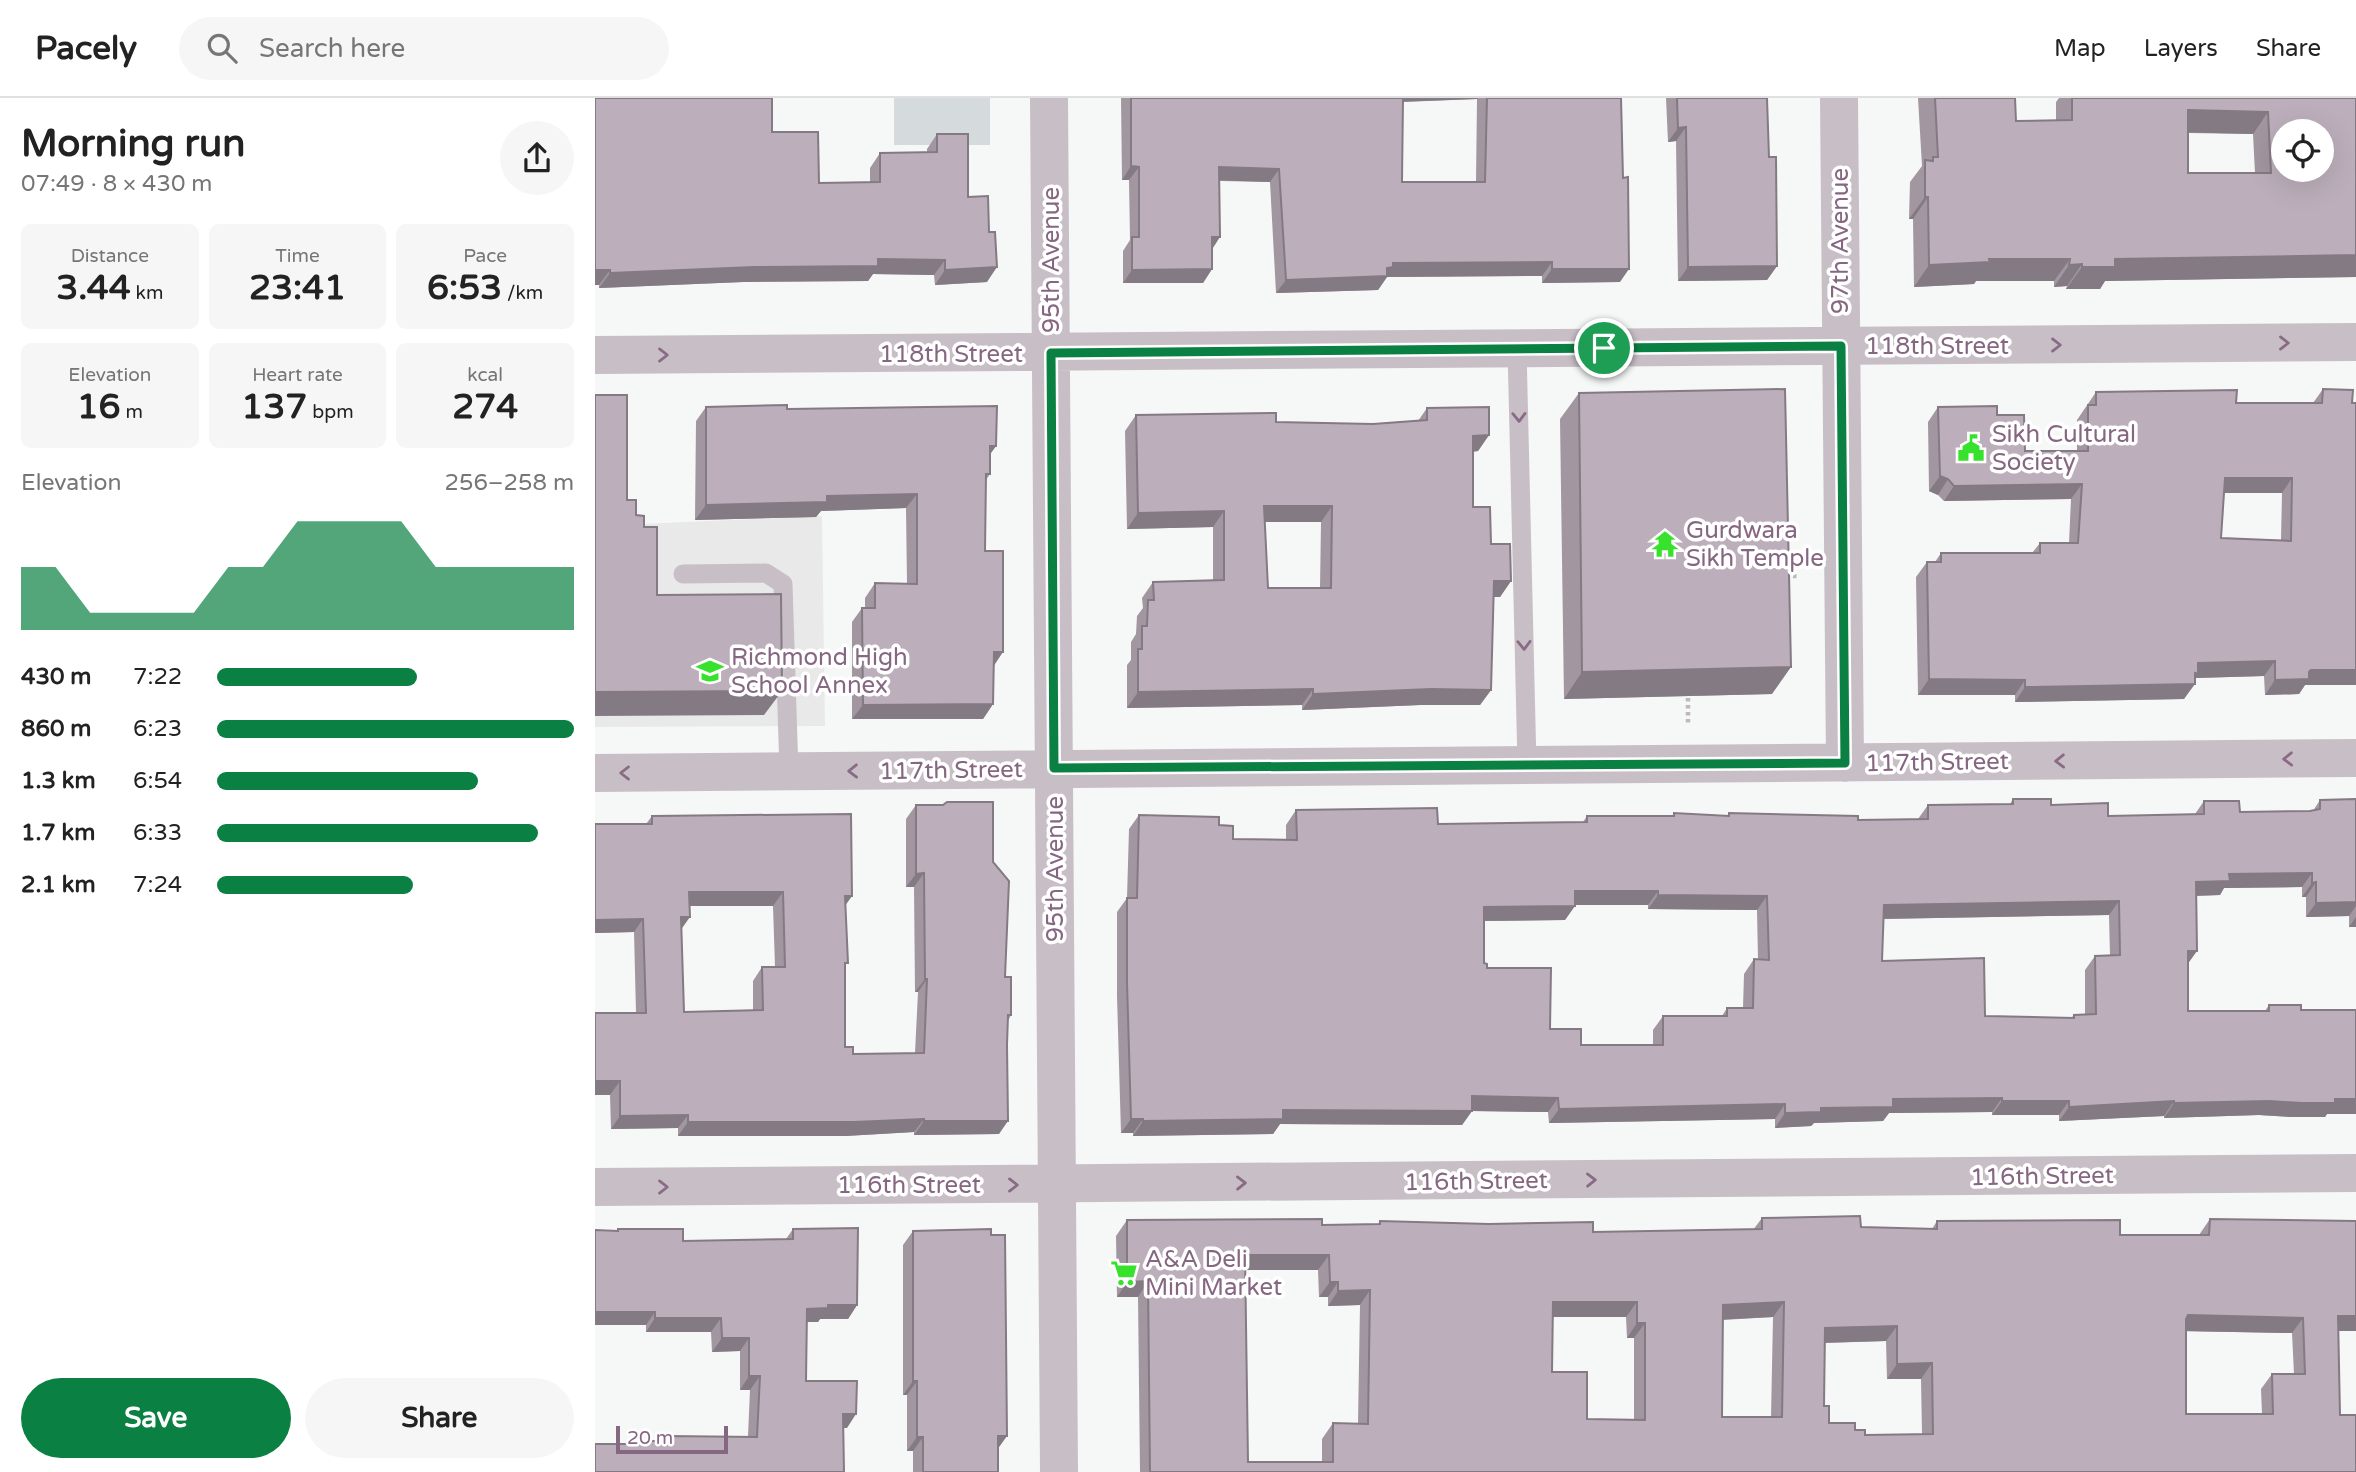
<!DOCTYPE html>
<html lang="en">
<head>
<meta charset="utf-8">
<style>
  :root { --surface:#fff; --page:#f6f6f6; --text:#222; --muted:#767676; --line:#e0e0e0; --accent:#0b8043 }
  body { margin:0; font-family:"Varela Round",sans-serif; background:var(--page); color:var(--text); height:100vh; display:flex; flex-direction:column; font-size:26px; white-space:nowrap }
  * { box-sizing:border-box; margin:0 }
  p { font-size:23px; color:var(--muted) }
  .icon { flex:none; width:38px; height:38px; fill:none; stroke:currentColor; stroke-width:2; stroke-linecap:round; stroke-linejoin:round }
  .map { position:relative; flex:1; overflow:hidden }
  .panel { display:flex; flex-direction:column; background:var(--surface); width:595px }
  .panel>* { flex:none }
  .fabs { position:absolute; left:1676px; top:21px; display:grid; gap:14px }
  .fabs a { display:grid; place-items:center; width:63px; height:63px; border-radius:50%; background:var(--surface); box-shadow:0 7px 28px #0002; font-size:35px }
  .scale { position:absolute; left:21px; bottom:18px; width:112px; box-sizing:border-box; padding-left:7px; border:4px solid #866782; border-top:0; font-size:19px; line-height:24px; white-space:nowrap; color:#866782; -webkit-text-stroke:5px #fff; paint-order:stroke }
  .pin { position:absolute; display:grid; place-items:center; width:60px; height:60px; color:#fff; margin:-30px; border:4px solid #fff; border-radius:50%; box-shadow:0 2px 7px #0007 }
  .round { display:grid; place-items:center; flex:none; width:74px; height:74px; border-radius:37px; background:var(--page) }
  .summary { display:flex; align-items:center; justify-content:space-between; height:119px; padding:0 21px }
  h1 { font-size:38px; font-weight:700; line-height:52px }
  .figures { display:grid; grid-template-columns:repeat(3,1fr); gap:10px; height:119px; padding:7px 21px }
  .figures div { display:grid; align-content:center; border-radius:10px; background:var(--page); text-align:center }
  .figures b { font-size:35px; font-weight:700 }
  .figures small { font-size:19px; font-weight:400 }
  .figures p { font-size:19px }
  .chart { height:196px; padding:14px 21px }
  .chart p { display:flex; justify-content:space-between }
  .chart svg { width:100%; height:126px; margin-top:7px; fill:var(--accent); opacity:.7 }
  .action { display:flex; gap:14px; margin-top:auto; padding:14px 21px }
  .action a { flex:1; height:80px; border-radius:42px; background:var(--accent); color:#fff; font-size:28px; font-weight:700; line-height:80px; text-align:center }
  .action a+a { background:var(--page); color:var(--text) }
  ul { padding:0 21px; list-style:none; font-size:23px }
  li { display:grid; grid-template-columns:112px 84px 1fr; align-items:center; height:52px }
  li i { height:18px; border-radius:9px; background:var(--accent) }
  header { display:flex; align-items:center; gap:42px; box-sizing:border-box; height:98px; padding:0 35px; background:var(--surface); border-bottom:2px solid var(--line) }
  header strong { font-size:33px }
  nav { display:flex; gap:38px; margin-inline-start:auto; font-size:24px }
  .search { width:490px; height:63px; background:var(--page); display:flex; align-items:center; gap:18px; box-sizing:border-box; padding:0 24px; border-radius:38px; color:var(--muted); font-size:26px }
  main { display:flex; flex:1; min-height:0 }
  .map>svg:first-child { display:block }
</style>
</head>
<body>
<header>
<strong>Pacely</strong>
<div class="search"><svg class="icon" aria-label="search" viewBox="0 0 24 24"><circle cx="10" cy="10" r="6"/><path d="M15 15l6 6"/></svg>Search here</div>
<nav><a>Map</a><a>Layers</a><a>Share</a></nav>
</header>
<main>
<section class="panel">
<div class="summary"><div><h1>Morning run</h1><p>07:49 · 8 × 430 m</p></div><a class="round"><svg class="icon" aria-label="share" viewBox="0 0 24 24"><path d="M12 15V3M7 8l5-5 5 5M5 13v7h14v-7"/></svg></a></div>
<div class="figures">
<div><p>Distance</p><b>3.44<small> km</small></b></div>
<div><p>Time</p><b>23:41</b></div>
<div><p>Pace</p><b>6:53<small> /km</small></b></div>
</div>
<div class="figures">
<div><p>Elevation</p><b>16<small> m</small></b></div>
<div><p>Heart rate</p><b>137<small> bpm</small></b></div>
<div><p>kcal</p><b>274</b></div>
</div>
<div class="chart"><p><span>Elevation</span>256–258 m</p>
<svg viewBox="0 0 160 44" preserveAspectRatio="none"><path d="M0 44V22L10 22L20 38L30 38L40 38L50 38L60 22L70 22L80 6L90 6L100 6L110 6L120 22L130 22L140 22L150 22L160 22V44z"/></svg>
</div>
<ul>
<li><b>430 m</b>7:22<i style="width:56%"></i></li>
<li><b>860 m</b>6:23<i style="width:100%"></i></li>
<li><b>1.3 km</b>6:54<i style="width:73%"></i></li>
<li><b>1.7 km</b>6:33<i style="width:90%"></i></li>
<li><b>2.1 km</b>7:24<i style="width:55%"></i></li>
</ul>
<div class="action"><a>Save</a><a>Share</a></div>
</section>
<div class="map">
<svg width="1761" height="1374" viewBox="0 0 1761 1374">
  <rect width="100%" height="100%" fill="#f6f8f8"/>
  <!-- built -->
  <path fill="#e9e9e9" d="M227 418 230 628 0 629V518L24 427Z"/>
  <!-- green -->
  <path fill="#d5dadd" d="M299 0H395V47H299Z"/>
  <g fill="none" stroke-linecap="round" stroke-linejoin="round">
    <!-- path -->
    <path stroke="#beb7bd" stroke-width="4.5" stroke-dasharray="3.5 3.5" stroke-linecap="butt" d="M1191 478H1203
      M1093 600V627"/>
    <!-- lane -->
    <path stroke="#c8bfc6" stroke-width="19" d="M922 251 932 667
      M88 476 171 475 188 486 194 674"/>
    <!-- street -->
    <path stroke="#c8bfc6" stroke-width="38" d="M454 0 464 1374
      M1244 0 1250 665
      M0 257 1761 244
      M0 675 1761 660
      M0 1089 1761 1075"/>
  </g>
  <!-- wall -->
  <path fill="#a296a1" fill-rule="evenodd" d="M0 0 177 34 224 85H275V70L285 55 332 54V51L342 36 373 99 392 184 340 187 339 177 278 176 273 183 148 184 4 190V187H0Z
    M526 0H1026L1025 184 947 185V178L792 179 783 192 681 195 675 84 625 83 617 151V171L608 185H528V153L535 142 534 82H527ZM882 1 881 84H807L808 4Z
    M1071 0H1172L1174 59 1182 168 1172 182 1083 183 1081 43 1073 44Z
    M1323 0H1420L1421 23H1461V4L1464 0H1761V179L1510 183 1505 191H1471L1472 188 1459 189V183H1381L1379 186 1319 189 1318 121H1314L1315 84 1327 68ZM1593 35 1658 36 1660 75H1593Z
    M1728 291 1710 587 1704 596 1670 597 1669 578 1600 580 1589 601 1420 604V597H1323L1321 479 1332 464H1340L1346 455H1437L1445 445H1474L1476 401 1349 403 1343 397 1334 393 1333 324 1343 309 1402 317 1430 353H1482V322L1501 294 1641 305H1718ZM1629 395H1687L1686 442 1626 440Z
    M984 295 1177 596 969 601 965 321Z
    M111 309 192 311 401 348 395 356V376L391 382 390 453 399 568 398 606 388 621H257V524L267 510H270V500L280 485 312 486 311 410 226 413 221 419 100 422 101 323Z
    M832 310 894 337 883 353 878 354V409L896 446 916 483 905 499H899L896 592 885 607H825L707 612V607L532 610V567L536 562V544L541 536 542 518 548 510 547 500 558 484 618 483V429L532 431 530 333 541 317 681 324 778 326 823 323ZM670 424H726L725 490H673Z
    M1418 701 1513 718 1600 716 1609 703 1645 714 1718 713 1725 702 1761 701V829H1754V818L1711 819V799H1707V789L1629 790 1625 797 1601 798 1593 866V913H1670L1674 907 1706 912H1761V1016H1732L1730 1019H1696L1664 1017 1569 1020V1018L1464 1023V1017H1397V1014L1294 1015 1288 1023 1219 1025 1216 1028 1180 1030V1021L954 1025 953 1014 877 1013 867 1027 685 1026 678 1036 538 1038V1035H526L522 898V814L532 800 534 731 544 717 624 727 638 741 691 742V727L701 712 843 726 988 724 992 718H1077L1079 715 1132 718 1134 715 1263 722 1323 721 1333 707 1415 706ZM980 807H1053V811L1162 812 1163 862 1159 861 1149 876 1148 910H1132L1127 918H1068L1058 932V947H986L955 931 889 865V823L970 822ZM1514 817 1515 858H1500L1490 872V916L1479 917 1476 920 1390 918 1287 863 1288 821Z
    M321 707 398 764 410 879 416 917 413 923 404 1036 319 1037V1034L250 1038H83V1030L16 1031 15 997 41 915 39 834 0 835V726H51L57 718 257 798 250 807V949L258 956 320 955 323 894H320L319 789H311V721ZM94 808H178L180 869H167L158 883V912L89 914 86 831Z
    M1167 1120 1266 1129 1337 1131 1342 1123 1525 1137H1604L1615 1121 1761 1233H1743L1745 1317 1761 1374H545L543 1199H522L521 1138 532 1122 727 1127 783 1126 785 1123 998 1134 1158 1132ZM650 1172H723L724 1199H733V1208L765 1207 763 1325H738L727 1341V1364H653ZM958 1219H1031L1032 1240H1039V1321H992L957 1274ZM1178 1219 1176 1319H1127L1128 1222ZM1591 1233 1697 1235 1699 1276H1677L1666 1291 1667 1316H1591ZM1291 1243 1292 1281H1326L1327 1336 1270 1337 1260 1332 1234 1325 1229 1308 1230 1245Z
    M23 1131 88 1143 191 1141 198 1131 262 1207 253 1221H225L223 1224H212L211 1283 252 1330H248L249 1374 42 1346 44 1343H70L73 1338H153L155 1292H145V1253L117 1254 116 1234H51V1227L21 1133Z
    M318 1133 403 1351V1374H318V1353H312V1297H308V1147Z"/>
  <!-- shaded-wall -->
  <path fill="#847a83" d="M802 0H883L882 1 799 4Z
    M1593 12 1673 14 1658 36 1577 34Z
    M1091 29 1081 43 1073 44 1083 30Z
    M536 68 544 69 534 82H527Z
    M624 69 684 71 675 84 615 82Z
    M1330 99H1333L1318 121H1314Z
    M617 139H625L616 153Z
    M1761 157V179L1510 183 1505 191H1471L1487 169 1520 161Z
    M283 161 350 162 339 177 278 176 273 183 148 184 4 190 15 175Z
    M1394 161H1475L1459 183H1381L1379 186 1319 189 1334 167Z
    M957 164 947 178 792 179 783 192 681 195 691 182 792 170 798 165Z
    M1487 166 1472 188 1459 189 1474 167Z
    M1182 168 1172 182 1083 183 1093 169Z
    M402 169 392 184 340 187 350 172Z
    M617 171 608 185H528L537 172Z
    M957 171H1034L1025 184 947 185Z
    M0 172H15L4 187H0Z
    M894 337 883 353 867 354 878 338Z
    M395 348H401L391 362Z
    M1345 378 1353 381 1343 397 1334 393Z
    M1630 380H1697L1687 395H1619Z
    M1487 386 1476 401 1349 403 1359 388Z
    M322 396 311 410 226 413 221 419 100 422 111 407 232 398Z
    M669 408H737L726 424H658Z
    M629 413 618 429 532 431 543 415Z
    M899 483H916L905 499H888Z
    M399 554H408L398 569Z
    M1680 563 1669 578 1600 580 1596 586H1600L1589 601 1420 604 1430 589 1603 565Z
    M1196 569 1177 596 969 601 987 574Z
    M1716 572H1761V587H1710L1704 596 1670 597 1680 582Z
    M1334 581 1430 582 1420 597H1323Z
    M718 591 707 607 532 610 543 594Z
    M836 591 896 592 885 607H825L707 612 718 596Z
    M187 593 169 617 0 618V594Z
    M398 606 388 621H257L268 607Z
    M329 775 319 789H311L321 776Z
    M1717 775 1707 789 1629 790 1625 797 1591 798 1601 784 1634 776Z
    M1721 784 1711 799H1707L1717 785Z
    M980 793H1063L1053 807H970Z
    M94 794H188L178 808H85Z
    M1063 797 1172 798 1162 812 1053 811Z
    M250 798H257L247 812Z
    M1524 803 1514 817 1279 821 1289 807Z
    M1761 804V808L1754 818 1711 819 1721 805Z
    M980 808 970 822 879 823 889 809Z
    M86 819H95L85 833Z
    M1761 819V829H1754Z
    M48 821 39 834 0 835V822Z
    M1593 853H1602L1592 867Z
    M330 881H332L323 894H320Z
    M0 983H25L15 997H0Z
    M877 998 963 1000 953 1014 877 1013 867 1027 685 1026 678 1036 538 1038 548 1023 688 1012Z
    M1407 1000 1397 1014 1294 1015 1288 1023 1219 1025 1216 1028 1180 1030 1190 1015 1298 1001Z
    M1761 1001V1016H1732L1730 1019H1696L1664 1017 1569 1020 1579 1005Z
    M1407 1003H1474L1464 1017H1397Z
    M1579 1003 1569 1018 1464 1023 1474 1009Z
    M1190 1006 1180 1021 954 1025 964 1011Z
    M93 1017 83 1030 16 1031 25 1018Z
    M329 1021 319 1034 250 1038H83L93 1024Z
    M536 1021H548L538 1035H526Z
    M329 1023H413L404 1036 319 1037Z
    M650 1157H734L723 1172H640Z
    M553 1183 543 1199H522L532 1184Z
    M735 1184H743L733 1199H724Z
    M775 1192 765 1207 733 1208 743 1193Z
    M958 1204H1042L1031 1219H948Z
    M1189 1204 1178 1219 1117 1222 1128 1207Z
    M233 1207H262L253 1221H225L223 1224H203L212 1211Z
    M0 1214H60L51 1227H0Z
    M1593 1217 1708 1220 1697 1235 1582 1233Z
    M1743 1218H1761V1233H1732Z
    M60 1220H126L116 1234H51Z
    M1042 1225H1050L1039 1240H1032Z
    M1302 1228 1291 1243 1219 1245 1230 1230Z
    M127 1240H154L145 1253 117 1254Z
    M1337 1265 1326 1281H1292L1302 1266Z
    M154 1278H165L155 1292H145Z
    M318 1283H322L312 1297H308Z
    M248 1316H261L252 1330H239Z
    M403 1338H412L402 1352Z
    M322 1339H328L318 1353H312Z"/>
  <!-- building -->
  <path fill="#bcafbb" stroke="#847a83" stroke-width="2" fill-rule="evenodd" d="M0 0H177V34H223L224 85 285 84V55L342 54V36H373V99L393 98 394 134H400L402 169 350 172V162L283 161V168L159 169 15 175V172H0Z
    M536 0H808L807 84H890L892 0H1026L1028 80 1033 79 1034 171H957V164L798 165V169L792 170V178L691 182 684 71 624 69 625 139H617V171L537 172V139H544V69L536 68Z
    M1082 0H1172L1174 59H1181L1182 168 1093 169 1091 29 1083 30Z
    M1340 0H1420L1421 23 1477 22V0H1761V157L1520 161V169H1487V166L1474 167 1475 161H1394L1395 164 1334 167 1333 99H1330V62L1338 63V59H1343ZM1593 12 1673 14 1676 75H1593ZM1689 33H1727V72H1689Z
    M1190 291 1196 569 987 574 984 295Z
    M1728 291 1758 292 1757 305H1761V572H1716L1714 574V581L1680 582V563L1603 565V576L1600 575V586L1430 589V582L1334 581 1332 464H1346V455H1445V445H1483L1487 386 1359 388 1353 381 1345 378 1343 309 1402 308V317H1429L1430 353H1493V307H1501V294L1642 292 1641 305H1727ZM1630 380H1697L1696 443 1626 440Z
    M0 297H32V402H41V417L49 418V429H62V497L186 496 187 593 0 594Z
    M192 307V311L402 308 401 348H395V376H391L390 453H408V554H399L398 606 268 607 267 510H280V485L322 486V396L232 398V404L111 407V309Z
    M894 309V337L878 338V409H895L896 446H915L916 483H899L896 592 836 591 718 596V591L543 594V551H547V528H552L553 502H559L558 484 629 482V413L543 415 541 317 681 315V324L778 326 832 322V310ZM669 408H737L736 490H673Z
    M1418 701H1456V707L1513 705V718L1609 716V703H1644L1645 714 1715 713 1725 711V702L1761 701V804L1721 805V784L1717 785V775L1634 776 1635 783 1601 784 1602 853H1593V913H1674V907H1706V912H1761V1001H1740V1005H1706L1674 1003 1579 1005V1003L1474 1009V1003H1407V1000L1298 1001V1009L1226 1010V1014L1190 1015V1006L964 1011 963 1000 877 998V1013L688 1012V1021L548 1023V1021H536L532 884V800H542L544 717 624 719V727L638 728V741L702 742 701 712 842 710 843 726 992 724V718H1079V715L1134 718V715L1263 718V722L1333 721V707L1418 706ZM980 793H1063V797L1172 798 1174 862 1159 861 1158 910H1132V918H1068V947H986V931H955L956 870H892V866L889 865V809L980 808ZM1524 803 1525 857 1500 858 1501 916 1479 917V920L1390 918 1389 860 1287 863 1289 807Z
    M352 704H398V764L414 783 410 879H416V917H413L412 947 413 1023H329V1021L259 1024H93V1017L25 1018V983H0V915H51L48 821 0 822V726H57V718L256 716 257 798H250L253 865H250V949H258V956L329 955 332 881H330L329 775 321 776V707H348ZM94 794H188L190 869H167L168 912 89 914 86 819H95Z
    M1265 1118 1266 1129 1342 1131V1123L1525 1122V1137H1614L1615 1121 1761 1123V1218H1743L1745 1317H1761V1374H555L553 1183 532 1184V1122L727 1121V1127L785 1126V1123L894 1126 998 1124V1134L1167 1131V1120ZM650 1157H734L735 1184H743V1193L775 1192 773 1326 738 1325V1364H653ZM958 1204H1042V1225H1050V1322L992 1321V1274H957ZM1189 1204 1187 1319H1127L1128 1207ZM1593 1217 1708 1220 1710 1276H1677L1678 1316H1591V1221ZM1302 1228V1266L1337 1265 1338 1336 1270 1337V1332H1260V1325H1234V1308H1229L1230 1230Z
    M263 1130 262 1207H233V1210L212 1211 211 1283H262L261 1316H248L249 1374H0V1346H44V1343H73V1338L162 1339 165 1278H154V1240H127L126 1220H60V1214H0V1132L23 1133V1131H88V1143L198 1141V1131Z
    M396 1131V1137H410L412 1338H403V1374H328V1339H322V1283H318V1133Z"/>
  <!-- one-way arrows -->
  <defs><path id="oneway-chevron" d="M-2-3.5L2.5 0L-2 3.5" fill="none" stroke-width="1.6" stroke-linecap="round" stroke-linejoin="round" transform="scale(1.75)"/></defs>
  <g stroke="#896b85">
    <use href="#oneway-chevron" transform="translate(1689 245)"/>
    <use href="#oneway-chevron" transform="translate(1461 247)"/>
    <use href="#oneway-chevron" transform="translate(68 257)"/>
    <use href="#oneway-chevron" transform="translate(924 319) rotate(89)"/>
    <use href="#oneway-chevron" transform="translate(929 547) rotate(89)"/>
    <use href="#oneway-chevron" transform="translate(1693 661) rotate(179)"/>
    <use href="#oneway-chevron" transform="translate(1465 663) rotate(179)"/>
    <use href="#oneway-chevron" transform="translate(258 673) rotate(179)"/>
    <use href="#oneway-chevron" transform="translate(30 675) rotate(180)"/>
    <use href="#oneway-chevron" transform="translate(996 1082) rotate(-1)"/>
    <use href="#oneway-chevron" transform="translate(646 1085) rotate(-1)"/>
    <use href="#oneway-chevron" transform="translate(418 1087)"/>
    <use href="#oneway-chevron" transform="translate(68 1089)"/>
  </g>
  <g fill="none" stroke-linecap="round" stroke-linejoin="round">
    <defs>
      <path id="route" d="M1246 248 1250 665 459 670 456 255Z"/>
    </defs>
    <!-- route casing -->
    <use href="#route" stroke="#fff" stroke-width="14"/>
    <!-- route -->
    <use href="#route" stroke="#0b8043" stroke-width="9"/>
  </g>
  <!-- icons -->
  <defs>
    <symbol id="civic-bare" viewBox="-9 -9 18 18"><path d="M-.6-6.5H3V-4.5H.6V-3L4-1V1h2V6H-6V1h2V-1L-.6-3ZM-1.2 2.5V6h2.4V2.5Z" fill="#36e22c" stroke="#fff" stroke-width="2.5" paint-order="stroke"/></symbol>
    <symbol id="temple-bare" viewBox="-9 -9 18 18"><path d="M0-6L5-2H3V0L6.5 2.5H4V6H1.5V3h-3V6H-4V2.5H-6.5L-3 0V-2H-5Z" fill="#36e22c" stroke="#fff" stroke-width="2.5" paint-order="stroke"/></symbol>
    <symbol id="school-bare" viewBox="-9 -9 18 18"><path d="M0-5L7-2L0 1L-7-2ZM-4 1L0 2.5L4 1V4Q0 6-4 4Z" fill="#36e22c" stroke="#fff" stroke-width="2.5" paint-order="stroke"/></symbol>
    <symbol id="supermarket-bare" viewBox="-9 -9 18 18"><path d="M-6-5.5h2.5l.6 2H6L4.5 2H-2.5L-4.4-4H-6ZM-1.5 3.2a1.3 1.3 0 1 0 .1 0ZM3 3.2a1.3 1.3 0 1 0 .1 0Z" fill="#36e22c" stroke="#fff" stroke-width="2.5" paint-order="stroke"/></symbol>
  </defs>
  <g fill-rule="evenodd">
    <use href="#civic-bare" x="1357" y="331" width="38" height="38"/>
    <use href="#temple-bare" x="1051" y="427" width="38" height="38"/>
    <use href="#school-bare" x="96" y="554" width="38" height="38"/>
    <use href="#supermarket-bare" x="510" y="1156" width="38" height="38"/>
  </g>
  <g text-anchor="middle" stroke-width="7" stroke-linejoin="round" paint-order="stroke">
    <!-- street labels -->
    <g font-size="24" fill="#866782" stroke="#fff">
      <text transform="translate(1245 143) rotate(-90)" y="8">97th Avenue</text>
      <text transform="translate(456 162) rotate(-90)" y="8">95th Avenue</text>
      <text x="1342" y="256">118th Street</text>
      <text x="356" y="264">118th Street</text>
      <text transform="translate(1342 664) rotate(-1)" y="8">117th Street</text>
      <text transform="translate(356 672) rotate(-1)" y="8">117th Street</text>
      <text transform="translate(460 771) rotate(-90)" y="8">95th Avenue</text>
      <text transform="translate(1447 1078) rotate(-1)" y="8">116th Street</text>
      <text transform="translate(881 1083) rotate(-1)" y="8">116th Street</text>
      <text x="314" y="1095">116th Street</text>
    </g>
    <!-- poi labels -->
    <g font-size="24" fill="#866782" stroke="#fff" text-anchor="start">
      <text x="1397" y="344">Sikh Cultural<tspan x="1397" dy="28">Society</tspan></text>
      <text x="1091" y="440">Gurdwara<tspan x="1091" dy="28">Sikh Temple</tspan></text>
      <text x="136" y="567">Richmond High<tspan x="136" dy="28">School Annex</tspan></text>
      <text x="550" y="1169">A&amp;A Deli<tspan x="550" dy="28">Mini Market</tspan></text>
    </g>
  </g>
</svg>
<div class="fabs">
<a><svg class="icon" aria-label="locate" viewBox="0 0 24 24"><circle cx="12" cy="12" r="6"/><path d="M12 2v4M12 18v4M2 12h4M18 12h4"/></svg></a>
</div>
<div class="scale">20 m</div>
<div class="pin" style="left:1009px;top:250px;background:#1e9e55"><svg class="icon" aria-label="arrive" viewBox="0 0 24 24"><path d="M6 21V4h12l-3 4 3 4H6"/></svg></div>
</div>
</main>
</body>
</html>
